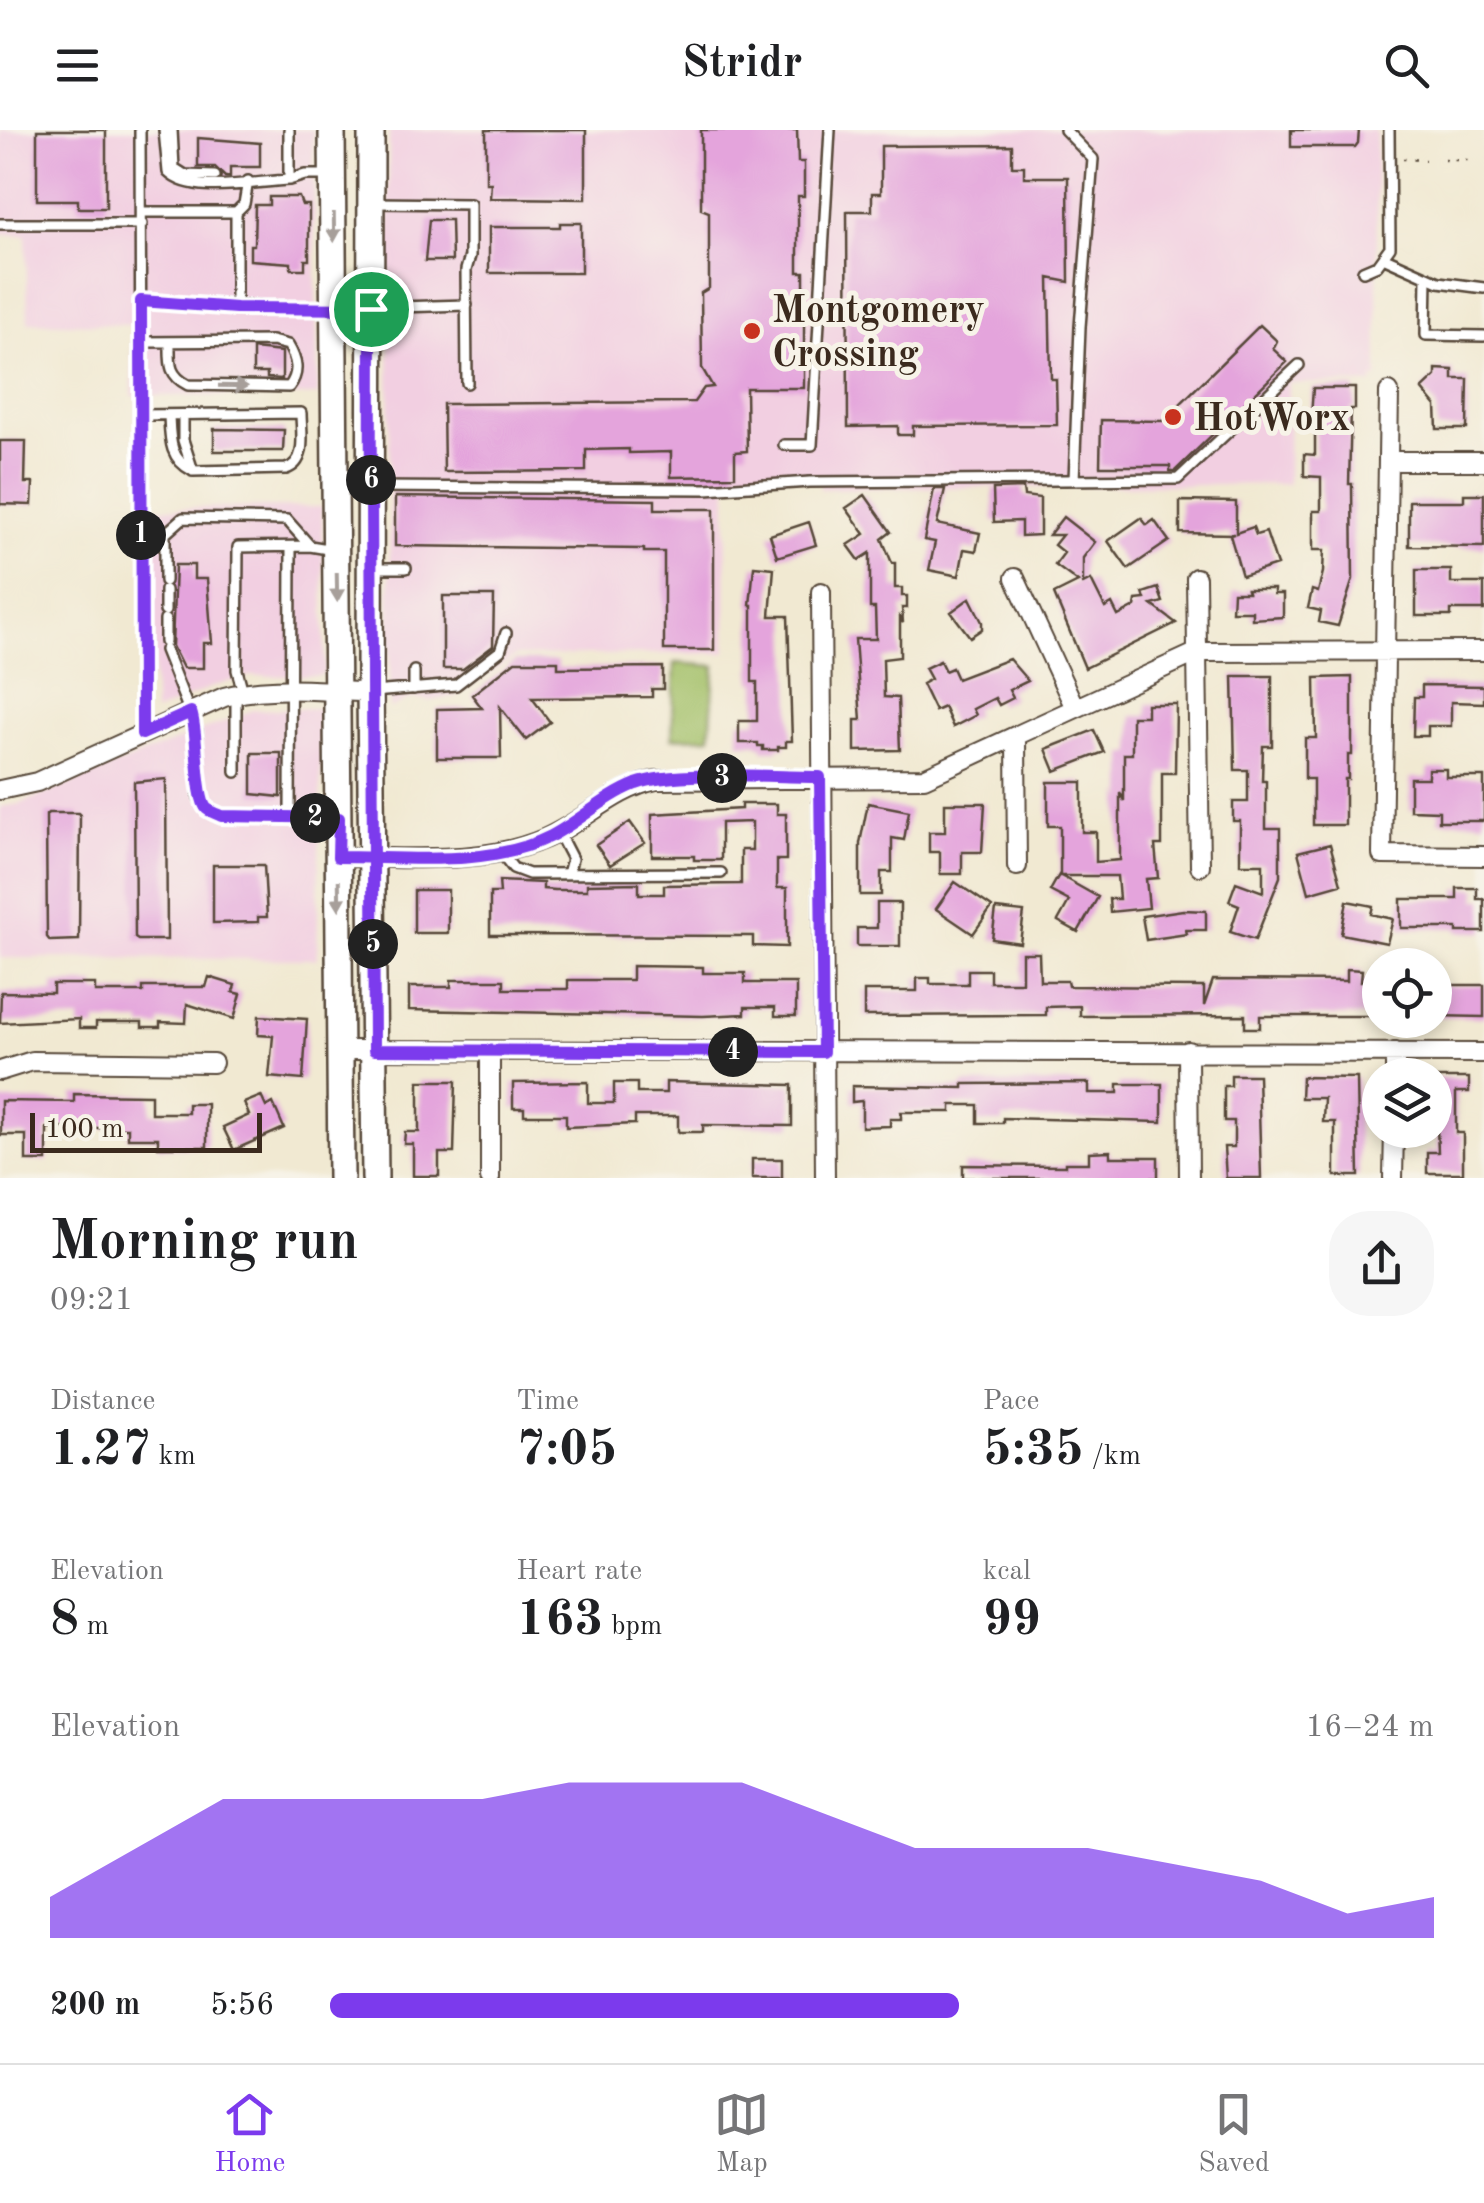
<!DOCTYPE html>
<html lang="en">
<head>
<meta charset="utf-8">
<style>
  :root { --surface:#fff; --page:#f6f6f6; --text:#202124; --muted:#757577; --line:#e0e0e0; --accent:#7c3aed }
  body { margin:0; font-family:"Old Standard TT",serif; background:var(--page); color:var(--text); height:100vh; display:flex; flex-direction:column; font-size:38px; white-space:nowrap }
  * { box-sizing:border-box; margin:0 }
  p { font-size:32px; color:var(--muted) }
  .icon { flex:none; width:55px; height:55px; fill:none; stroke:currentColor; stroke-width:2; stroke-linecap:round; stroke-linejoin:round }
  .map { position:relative; height:1048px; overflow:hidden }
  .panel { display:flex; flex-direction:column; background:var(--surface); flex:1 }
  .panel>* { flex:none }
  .controls { position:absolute; left:1362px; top:818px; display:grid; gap:20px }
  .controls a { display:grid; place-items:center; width:90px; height:90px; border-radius:50%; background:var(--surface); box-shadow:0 5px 15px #0003; font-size:50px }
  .scale { position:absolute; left:30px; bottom:25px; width:232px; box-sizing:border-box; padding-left:10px; border:5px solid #3b2a1e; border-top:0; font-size:28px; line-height:35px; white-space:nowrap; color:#3b2a1e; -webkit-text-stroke:8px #f7f3e8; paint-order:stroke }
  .pin { position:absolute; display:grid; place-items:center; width:85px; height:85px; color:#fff; margin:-42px; border:5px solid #fff; border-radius:50%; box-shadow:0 2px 10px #0007 }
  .km { position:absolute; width:50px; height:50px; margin:-25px; border-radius:50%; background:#222; color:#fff; font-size:28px; line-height:50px; text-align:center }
  .round { display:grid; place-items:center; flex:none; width:105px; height:105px; border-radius:40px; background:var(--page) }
  .summary { display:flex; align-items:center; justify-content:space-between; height:170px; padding:0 50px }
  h1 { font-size:55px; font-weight:600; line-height:75px }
  .metrics { display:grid; grid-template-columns:repeat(3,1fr); gap:15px; height:170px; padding:10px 50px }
  .metrics div { display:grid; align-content:center }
  .metrics b { font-size:50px; font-weight:600 }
  .metrics small { font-size:28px; font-weight:400 }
  .metrics p { font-size:28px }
  .chart { height:280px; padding:20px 50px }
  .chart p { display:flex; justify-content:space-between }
  .chart svg { width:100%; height:180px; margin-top:10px; fill:var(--accent); opacity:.7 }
  ul { padding:0 50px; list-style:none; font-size:32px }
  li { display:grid; grid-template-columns:160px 120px 1fr; align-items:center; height:75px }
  li i { height:25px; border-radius:12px; background:var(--accent) }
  header { display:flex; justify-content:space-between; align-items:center; height:130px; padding:0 50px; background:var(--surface); font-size:45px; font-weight:600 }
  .tabs { display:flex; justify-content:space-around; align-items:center; height:140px; border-top:2px solid var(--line); background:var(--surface); font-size:28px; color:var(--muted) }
  .tabs a { display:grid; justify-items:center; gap:5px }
  .tabs .current { color:var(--accent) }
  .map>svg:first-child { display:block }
</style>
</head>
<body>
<header><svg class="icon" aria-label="menu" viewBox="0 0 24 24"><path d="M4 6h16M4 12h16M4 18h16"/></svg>Stridr<svg class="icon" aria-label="search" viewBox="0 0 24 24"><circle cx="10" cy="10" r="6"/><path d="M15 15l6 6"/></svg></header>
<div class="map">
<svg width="1484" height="1048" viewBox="0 0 1484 1048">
  <rect width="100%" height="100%" fill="#f7f3e8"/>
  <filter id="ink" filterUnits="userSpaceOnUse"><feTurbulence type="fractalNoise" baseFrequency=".01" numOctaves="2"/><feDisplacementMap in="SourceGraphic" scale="20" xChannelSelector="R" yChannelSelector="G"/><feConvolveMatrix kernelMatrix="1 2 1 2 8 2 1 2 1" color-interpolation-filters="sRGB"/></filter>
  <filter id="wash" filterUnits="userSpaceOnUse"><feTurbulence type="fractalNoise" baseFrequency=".0048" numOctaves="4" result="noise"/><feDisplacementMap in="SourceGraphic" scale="40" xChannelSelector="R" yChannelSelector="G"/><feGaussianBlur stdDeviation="2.25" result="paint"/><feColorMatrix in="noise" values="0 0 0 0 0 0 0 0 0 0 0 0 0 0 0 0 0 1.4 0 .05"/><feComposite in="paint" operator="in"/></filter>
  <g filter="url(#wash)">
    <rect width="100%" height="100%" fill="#f1e9d2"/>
    <!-- built -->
    <path fill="#f2cfe1" d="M0 0H313L318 266H132V195L28 192 26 105 0 104Z
      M389 0H1376L1378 249H1373V254L1289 253 1288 354 820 359V346H727L726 523 516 526 456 566 430 571 412 568 390 579Z
      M322 377 325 542 319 546H250L214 556 154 583 153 378Z
      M322 578 317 829 0 828V677L20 674 253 580Z"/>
    <!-- green -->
    <path fill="#a3c068" stroke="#6f7543" stroke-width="2.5" d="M675 533 715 536 710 607 672 608Z"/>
    <g id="blocks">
      <!-- building -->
      <path fill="#e4a4dc" d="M37 0H106V78H78V70H37Z
        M486 0H586V69L490 68 491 53H486Z
        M701 0H797L798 32H804V66H798V142H804V258H746L747 321 735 322V346L671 347V322L629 323V319L586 320V341L444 342 443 274 694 272 704 258 713 257 702 238 701 163 709 158V82L701 79Z
        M1291 0H1359L1358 13 1355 17H1291Z
        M198 8 260 13V37H230V47H225L215 37H198Z
        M1012 15V36H1024V47H1068L1069 152 1049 148 1051 249H1056L1057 295 913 296V305H898V296L848 297 847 81H872V63H881V16Z
        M269 67H299L302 75H309V130H305V139H291V133L250 130V115H254L255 75H269Z
        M429 90H451L452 131H425Z
        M560 93H581V143H489V97H560Z
        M1260 195 1277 211 1273 219 1287 232 1175 341H1170V336H1100L1101 290 1163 291Z
        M253 219 282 222V249L267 248V243H253Z
        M1436 239 1453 240V249H1468L1467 299H1437L1436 276 1422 259 1436 246Z
        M1313 258H1355V279H1351L1349 354H1352L1353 449 1338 496 1319 492 1321 481 1308 478 1312 460 1318 462 1323 442 1324 420H1313V381H1321V347L1304 346V324L1315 325V287H1311Z
        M214 299 284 300 283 321H214Z
        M0 311H26L25 353H33L32 375 0 374Z
        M1023 358 1024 366 1040 368V405L1021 406V391L994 392 993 359Z
        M934 359H945L937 394 980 403 976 421 964 419 959 446 929 440 935 412 924 410Z
        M1464 364H1484V417L1409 416V371H1464Z
        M865 365 891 402 882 409 892 433H895V458H902V466H907V478H902L903 493 900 488V527L883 529 884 567 898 568 900 620 855 621V590H861L855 509H876L875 478H870V423L859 430 848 415 865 404 846 378Z
        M395 367 655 370V379H714V520H664V422H644V419L395 416Z
        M1180 371 1236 372V403L1253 397 1256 405 1266 402 1277 435 1242 446 1230 405 1234 404 1180 403Z
        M1063 387 1095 412 1083 428V454L1091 450 1105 478 1112 474 1118 486 1135 477 1136 470 1145 469 1143 463 1158 458 1163 472 1152 475 1176 493 1085 538 1054 464 1078 452 1055 435 1064 423 1054 415 1062 405H1049Z
        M1141 388 1147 395 1154 390 1169 411 1128 439 1108 411Z
        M809 392 816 415 777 427 770 405Z
        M175 435H194V449H207L212 513H203V538H183L172 516Z
        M754 436 774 438 770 486H788L792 611H786V617H778V620H763V616H758V613H739V591H757V552H752V475H750Z
        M1416 440H1451V453H1484V480H1451V486H1416Z
        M1247 459H1274V464H1283V487L1252 489V481H1232L1233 462H1248Z
        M443 466H494L493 516 463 539H443Z
        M970 468 982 492V499L970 507 951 482Z
        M1009 529 1028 551 1009 560 1013 568 999 575 995 568 973 579 976 585 953 597 944 577 935 581 922 554 931 549 925 538 940 531 945 541 952 538 957 549Z
        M515 531H558V538L663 537V559H652V567L532 568 550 592 526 610 500 577 501 628H437V579L482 578 472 565Z
        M1233 546H1272V616H1263L1262 651H1266V698H1280V747L1255 810 1230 802 1239 775 1229 771 1236 752 1263 762V734H1240V691H1233V672H1248V640H1235Z
        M1352 547V625H1348V649H1345V695H1313V649H1305V608H1316L1315 548Z
        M1422 555 1484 556V573L1451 572V596H1428V606H1413L1414 567H1422Z
        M1147 574H1176L1175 643H1162V715H1155L1158 748 1146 749 1149 778 1110 782 1109 769H1119L1117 746H1060V696H1048V652H1082V702H1096V732L1120 730V662L1124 671V624H1132V586H1147Z
        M1094 600 1104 622 1055 641 1046 619Z
        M252 623H281V667L252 664Z
        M1428 639H1446V647H1484V691H1439V681L1410 680V648H1428Z
        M166 649 167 810H138L135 808 134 652Z
        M868 673 909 681 904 710 892 708V742H881V765H860V713Z
        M945 673H985L982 722H962V744H940V722H929V702H945Z
        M741 674H777V684H786V730H777V758H787V817L753 816V806L490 805V763H500L499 751 543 753V759L555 760H587V754L639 753V764H664V755L741 754V720H752V692L721 693V730H694V726H652V684L741 679Z
        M48 683H78L80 685 79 810 50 811 47 807 46 685Z
        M630 692 645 713 610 735 596 715Z
        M1330 714 1341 754 1309 763 1298 722Z
        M213 735H264L267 787H258V792L213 793Z
        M1059 745 1098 767 1078 802 1058 791 1069 771 1050 761Z
        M955 752 992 777 973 804 936 779Z
        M1457 758H1477V769H1484V802H1457V798H1401V769H1457Z
        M414 760H448V803H414Z
        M1347 771 1373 776 1371 784 1393 789 1387 813 1341 804Z
        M877 773H900V816H857V798H877Z
        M996 779 1024 782 1020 813 992 809Z
        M1183 780 1206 781V800H1186L1187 804 1146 810 1142 786Z
        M1022 823H1039L1040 851H1067L1068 856 1204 857V876L1213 850 1347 851V839L1362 840 1361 851H1380V875H1371V886H1260V898H1245V885L1080 886V876L1046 877V885L864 886V861H917V848H930V854H968V840H990V852H1022Z
        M632 836 703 837V843H745V853H796V886H775V877H745V884L703 886 409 880V857H451V850H504V859H568V850H632Z
        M209 847 235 855 233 862 241 864 234 889 187 874 186 893 160 892V897H142V892H96V898H79V889L0 893 1 862 53 863V854H95V862H143V857H206Z
        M1435 855H1484V887L1435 886Z
        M259 886 307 889 303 950 269 947 273 906 258 905Z
        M1231 945H1258L1261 1048H1226L1224 1017H1234V991H1224V956H1231Z
        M1302 947 1357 948 1359 1046H1335V992H1323L1324 968H1301Z
        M1435 948H1469V962H1456V1003H1463V1043H1427V1022H1438Z
        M419 951H456L454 1023H439V1046H413V1014H404L405 1002H419Z
        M588 952V973H614V953H637V963H666V952L792 955V996L703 995V1002H678V986H635V994L566 997V985H524V978H513V953Z
        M1089 953V963H1118V954H1162V992L1003 988V993H978V975H951V982H901V989H890V996L862 997V971L852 972V956L963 958V954Z
        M74 964 151 965V983H188V974H207V1017H158V1008H128V998H47V1031H26V1005H1V971L74 972Z
        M261 966 266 977 273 973 284 998 234 1020 223 997 249 985 244 973Z
        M1110 1021V1027H1158V1048H963V1035L1065 1036V1033H1089V1022Z
        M752 1029H782V1048H752Z"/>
    </g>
  </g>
  <g filter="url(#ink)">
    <use href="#blocks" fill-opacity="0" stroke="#564739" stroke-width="2.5"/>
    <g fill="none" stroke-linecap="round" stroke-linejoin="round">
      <defs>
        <path id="service" d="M140 0 142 602
          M164 0 168 42C192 66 256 51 289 50V0
          M172 0 174 38 185 45 215 46
          M1065 0 1093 29 1080 197 1074 350
          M289 50 305 45H330
          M373 73 470 74V126L466 140 467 253
          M142 82H236
          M0 94H142
          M1383 127 1439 152 1484 158
          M1363 141 1377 135 1390 117 1389 0
          M1427 147 1426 205 1484 206
          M141 171C250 179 358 179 467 175
          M236 178V82L244 74 248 51
          M141 212 272 211 288 215C297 230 300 243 289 257L188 255C168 245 170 233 170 212
          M141 285 301 283C301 303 308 332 286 339L193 341 183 310V285
          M169 285C170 309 169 329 193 341
          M784 315H812L830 0
          M373 357 706 359 810 352 1178 349 1299 235
          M291 417 290 688H336
          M373 438H406
          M165 451V404L183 388 287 390 310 416
          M165 460V481
          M165 490V512
          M165 520 197 601 199 667 207 679 222 686 290 688
          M414 541V559
          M243 562 237 540 238 417 310 416 334 420
          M373 562 456 555 500 521 506 503
          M236 563V642
          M558 702 572 729 568 744
          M502 724 513 738 529 744 721 743"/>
        <path id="minor" d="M1389 262 1382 725 1484 726
          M1389 331H1484
          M1015 448 1074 576
          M1196 448 1200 736
          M821 462 825 1048
          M1016 606 1017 736
          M0 660 37 652 224 567C271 554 322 562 370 562
          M339 727C407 727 482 736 546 708 585 691 614 659 656 650L924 648 1198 522 1484 521
          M341 920 1484 923
          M490 921V1048
          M1188 921 1189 1048
          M0 941 32 931 213 933
          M1395 945V922
          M1393 1048 1394 1000"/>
        <path id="secondary" d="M332 0 341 1048
          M371 0 370 562 375 1048"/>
      </defs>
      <!-- service casing -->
      <use href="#service" stroke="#564739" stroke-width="14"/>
      <!-- minor casing -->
      <use href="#minor" stroke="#564739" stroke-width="22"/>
      <!-- secondary casing -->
      <use href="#secondary" stroke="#564739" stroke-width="30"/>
      <!-- path -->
      <path stroke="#564739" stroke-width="2.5" stroke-dasharray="2.5 8" stroke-linecap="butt" d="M1403 29 1425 30
        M1444 30H1471"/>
      <!-- service -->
      <use href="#service" stroke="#fff" stroke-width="9"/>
      <!-- minor -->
      <use href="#minor" stroke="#fff" stroke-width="18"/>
      <!-- secondary -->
      <use href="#secondary" stroke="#fff" stroke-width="25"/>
    </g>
    <!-- one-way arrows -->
    <defs><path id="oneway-solid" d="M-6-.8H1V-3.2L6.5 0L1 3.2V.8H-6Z" transform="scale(2.5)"/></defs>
    <g fill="#a79f9a">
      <use href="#oneway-solid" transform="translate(334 97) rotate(89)"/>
      <use href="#oneway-solid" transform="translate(233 256) rotate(1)"/>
      <use href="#oneway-solid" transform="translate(337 457) rotate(89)"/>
      <use href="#oneway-solid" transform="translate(339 765) rotate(89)"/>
    </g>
  </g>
  <g fill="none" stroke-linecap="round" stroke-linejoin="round" filter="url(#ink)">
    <defs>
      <path id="route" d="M371 179 236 178 141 171 142 604 191 582C199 604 195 668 207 679 208 680 219 685 222 686L339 688 338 727C407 727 488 738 551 706 580 691 605 666 636 654 675 640 775 647 820 647L823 922 374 920C372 673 370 426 371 179"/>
    </defs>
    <!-- route casing -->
    <use href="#route" stroke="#fff" stroke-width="20"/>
    <!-- route -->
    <use href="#route" stroke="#7c3aed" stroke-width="12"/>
  </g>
  <!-- markers -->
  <g fill="#c8321e" stroke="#f7f3e8" stroke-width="4">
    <circle cx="752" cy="201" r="10"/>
    <circle cx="1173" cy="287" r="10"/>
  </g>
  <g text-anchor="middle" stroke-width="10" stroke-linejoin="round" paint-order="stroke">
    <!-- poi labels -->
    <g font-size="38" font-weight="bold" fill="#3b2a1e" stroke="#f7f3e8" text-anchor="start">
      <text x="772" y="192">Montgomery<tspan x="772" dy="44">Crossing</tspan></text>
      <text x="1193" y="300">HotWorx</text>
    </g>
  </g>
</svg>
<div class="controls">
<a><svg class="icon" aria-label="locate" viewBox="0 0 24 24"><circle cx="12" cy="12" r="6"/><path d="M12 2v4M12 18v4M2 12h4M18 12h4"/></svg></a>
<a><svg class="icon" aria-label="layers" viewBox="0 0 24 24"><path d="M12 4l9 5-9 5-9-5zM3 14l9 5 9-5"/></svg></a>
</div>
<div class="scale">100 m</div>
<div class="pin" style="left:371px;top:179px;background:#1e9e55"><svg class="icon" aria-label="arrive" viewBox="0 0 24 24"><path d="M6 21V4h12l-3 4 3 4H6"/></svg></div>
<b class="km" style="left:141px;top:405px">1</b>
<b class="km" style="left:315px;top:688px">2</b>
<b class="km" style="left:722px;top:648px">3</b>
<b class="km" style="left:733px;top:922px">4</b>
<b class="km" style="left:373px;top:814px">5</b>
<b class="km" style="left:371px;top:350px">6</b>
</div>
<section class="panel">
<div class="summary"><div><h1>Morning run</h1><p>09:21</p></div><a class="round"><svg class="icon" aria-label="share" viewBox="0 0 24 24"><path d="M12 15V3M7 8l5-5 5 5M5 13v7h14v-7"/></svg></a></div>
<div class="metrics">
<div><p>Distance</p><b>1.27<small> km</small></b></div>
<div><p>Time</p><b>7:05</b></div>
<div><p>Pace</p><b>5:35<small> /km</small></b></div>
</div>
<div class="metrics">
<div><p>Elevation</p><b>8<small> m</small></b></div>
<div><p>Heart rate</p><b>163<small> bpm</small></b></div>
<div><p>kcal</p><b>99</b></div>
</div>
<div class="chart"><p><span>Elevation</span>16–24 m</p>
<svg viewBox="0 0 160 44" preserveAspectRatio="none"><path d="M0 44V34L10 22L20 10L30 10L40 10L50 10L60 6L70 6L80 6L90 14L100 22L110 22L120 22L130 26L140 30L150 38L160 34V44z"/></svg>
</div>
<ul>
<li><b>200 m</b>5:56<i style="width:57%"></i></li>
</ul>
</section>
<nav class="tabs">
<a class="current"><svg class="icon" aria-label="home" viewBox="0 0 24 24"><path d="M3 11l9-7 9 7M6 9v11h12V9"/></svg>Home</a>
<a><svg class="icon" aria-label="map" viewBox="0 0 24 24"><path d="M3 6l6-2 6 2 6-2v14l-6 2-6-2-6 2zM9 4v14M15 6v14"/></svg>Map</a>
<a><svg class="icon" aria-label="saved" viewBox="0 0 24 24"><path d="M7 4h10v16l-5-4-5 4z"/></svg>Saved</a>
</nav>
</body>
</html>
